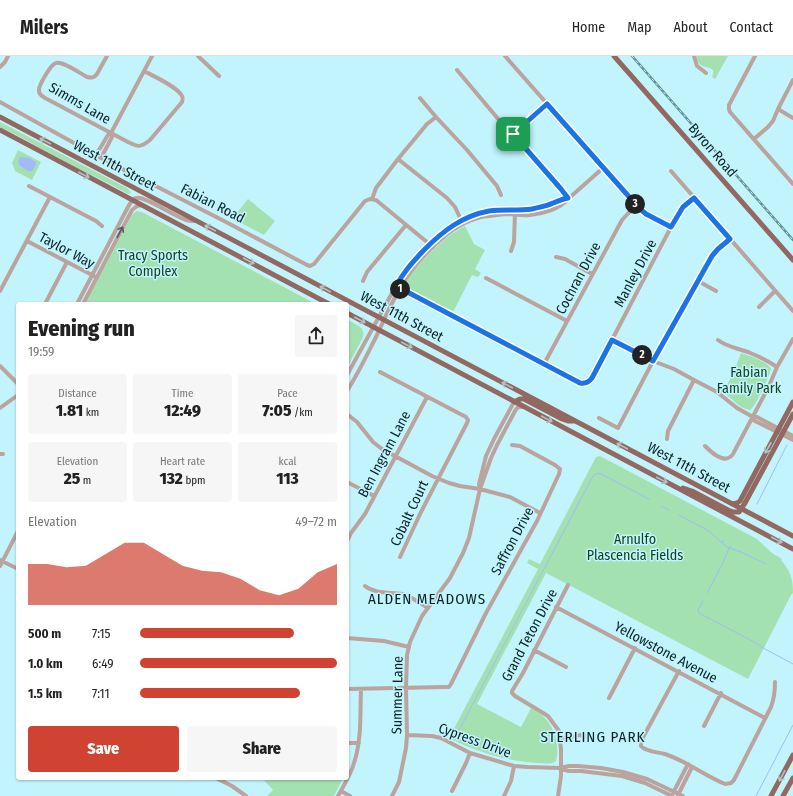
<!DOCTYPE html>
<html lang="en">
<head>
<meta charset="utf-8">
<style>
  :root { --surface:#fff; --page:#f6f6f6; --text:#222; --muted:#767676; --line:#e0e0e0; --accent:#d04332 }
  body { margin:0; font-family:"Fira Sans Condensed",sans-serif; background:var(--page); color:var(--text); height:100vh; display:flex; flex-direction:column; font-size:15px; white-space:nowrap }
  * { box-sizing:border-box; margin:0 }
  p { font-size:13px; color:var(--muted) }
  .icon { flex:none; width:22px; height:22px; fill:none; stroke:currentColor; stroke-width:2; stroke-linecap:round; stroke-linejoin:round }
  .map { position:relative; flex:1; overflow:hidden }
  .side { position:absolute; left:16px; top:246px; width:333px; height:478px; display:flex; flex-direction:column; background:var(--surface); border-radius:4px; box-shadow:0 1px 3px #0004 }
  .side>* { flex:none }
  .pin { position:absolute; display:grid; place-items:center; width:34px; height:34px; color:#fff; margin:-17px; border-radius:8px; box-shadow:0 2px 6px #0006 }
  .km { position:absolute; width:20px; height:20px; margin:-10px; border-radius:50%; background:#222; color:#fff; font-size:11px; line-height:20px; text-align:center }
  .round { display:grid; place-items:center; flex:none; width:42px; height:42px; border-radius:4px; background:var(--page) }
  .headline { display:flex; align-items:center; justify-content:space-between; height:68px; padding:0 12px }
  h1 { font-size:22px; font-weight:800; line-height:30px }
  .stats { display:grid; grid-template-columns:repeat(3,1fr); gap:6px; height:68px; padding:4px 12px }
  .stats div { display:grid; align-content:center; border-radius:4px; background:var(--page); text-align:center }
  .stats b { font-size:17px; font-weight:800 }
  .stats small { font-size:11px; font-weight:400 }
  .stats p { font-size:11px }
  .chart { height:112px; padding:8px 12px }
  .chart p { display:flex; justify-content:space-between }
  .chart svg { width:100%; height:72px; margin-top:4px; fill:var(--accent); opacity:.7 }
  .action { display:flex; gap:8px; margin-top:auto; padding:8px 12px }
  .action a { flex:1; height:46px; border-radius:4px; background:var(--accent); color:#fff; font-size:16px; font-weight:800; line-height:46px; text-align:center }
  .action a+a { background:var(--page); color:var(--text) }
  ul { padding:0 12px; list-style:none; font-size:13px }
  li { display:grid; grid-template-columns:64px 48px 1fr; align-items:center; height:30px }
  li i { height:10px; border-radius:5px; background:var(--accent) }
  header { display:flex; align-items:center; gap:24px; box-sizing:border-box; height:56px; padding:0 20px; background:var(--surface); border-bottom:1px solid var(--line) }
  header strong { font-size:19px }
  nav { display:flex; gap:22px; margin-inline-start:auto; font-size:14px }
  .map>svg:first-child { display:block }
</style>
</head>
<body>
<header>
<strong>Milers</strong>
<nav><a>Home</a><a>Map</a><a>About</a><a>Contact</a></nav>
</header>
<div class="map">
<svg width="793" height="740" viewBox="0 0 793 740">
  <rect width="100%" height="100%" fill="#c2f4fd"/>
  <!-- green -->
  <path fill="#a3e2b0" d="M696 0H728L715 23 712 21C717 10 707 13 701 9 698 7 697 3 696 0Z
    M0 66 127 132 130 135 131 137 129 138 126 137C111 128 95 121 79 113 53 99 27 84 0 71Z
    M18 94 41 106 32 124 15 115 12 107Z
    M248 143 275 165 264 179 233 163V162Z
    M137 155 142 156 316 248H85L132 159 134 157Z
    M465 170 474 188 485 194 475 213 481 217 478 221 472 219 453 256 408 232C406 230 405 230 406 227 407 218 441 186 449 180 454 176 460 173 465 170Z
    M347 264C355 268 366 271 363 281L347 312Z
    M741 297C749 300 767 305 771 313 769 321 756 350 750 354 738 352 732 342 723 336L733 318Z
    M600 400 757 483 772 497 782 503 781 504C791 516 793 523 793 537L791 539 748 623 546 517 477 648 521 671 531 652C535 655 540 657 544 661 555 672 560 690 556 705 551 709 543 707 538 707 506 705 477 696 449 682L538 513 527 507 529 503 540 508 596 401Z
    M262 722H343L334 740H267L273 734Z"/>
  <!-- water -->
  <path fill="#a4b9f9" d="M20 101C25 100 31 103 36 106V109L32 115H28L19 109 18 105Z"/>
  <g fill="none" stroke-linecap="round" stroke-linejoin="round">
    <!-- stream -->
    <path stroke="#a4b9f9" stroke-width="1" d="M757 448 787 389
      M661 450 669 454
      M679 459 709 475 722 487
      M731 490 729 492 741 496 766 508
      M707 537 723 507 729 492 722 487 724 484
      M703 545 698 554 699 557 756 587 765 593 793 608
      M456 680 593 420 598 417 601 418 649 443
      M756 740 793 669"/>
    <!-- minor -->
    <path stroke="#bba39e" stroke-width="4" d="M107 0 97 18C94 22 92 22 87 21 81 18 63 5 56 7 51 8 38 30 39 35 39 39 42 40 45 42L128 86C138 91 140 92 150 84L182 46C183 43 183 43 182 40 178 31 153 20 144 15
      M198 0 219 20
      M505 0 639 152 646 158 671 171
      M694 0 697 10 706 17
      M755 0 729 49V53L730 56 793 128
      M0 11 5 6 8 0
      M457 14 499 64 561 133 568 143
      M420 42 436 61
      M0 46 101 102 226 166 307 209 310 210 314 208 365 145 370 143 376 144 433 191
      M778 53 793 62
      M513 78 547 48
      M754 83 768 71 773 65 778 53 793 24
      M96 99 108 79 111 77
      M101 102 112 81 111 77 152 0
      M398 103 447 142 455 151 462 166
      M671 115 793 255
      M29 130 96 165 102 170
      M372 143 376 132 398 103 427 68 436 61 467 94 497 130 501 139
      M27 185 94 220
      M511 195 514 186 515 156
      M556 201 565 203 592 218
      M486 222 567 265
      M363 225 367 216 406 169
      M698 225 716 235
      M396 230 580 327H587L592 322 671 171 683 151 694 142
      M0 235 50 141
      M45 248 67 206
      M77 248 128 151C130 148 132 143 136 142 143 139 174 160 184 163 187 165 192 165 196 165
      M83 248 132 154 137 150 142 149
      M759 251 775 235
      M612 284 653 305 674 313 694 324 717 336 737 352 753 361H757L793 380
      M718 284C727 291 737 292 748 296 758 300 768 305 777 311
      M544 308 622 164 636 149
      M0 310 18 328
      M380 316 466 361 468 364 467 367 421 456 400 501
      M347 319 403 217C410 209 417 202 424 194 446 172 466 158 498 154 510 152 521 154 532 153 540 152 547 150 553 147 559 145 562 143 568 143
      M347 335C358 318 367 299 376 281 386 260 395 238 408 219 418 205 433 190 446 179 456 171 469 164 481 161 489 160 497 159 505 158 513 158 522 160 530 159 542 158 560 153 568 143L603 112
      M0 352 18 339
      M347 358 357 366 373 386 382 393 432 420 449 427 460 430 480 433 510 441 540 457
      M753 361 755 365 793 384
      M599 362 618 372 653 305 711 200 718 193 730 183
      M667 383 668 375 694 324
      M705 390C710 395 722 407 730 401 731 401 734 397 734 396L769 330 777 311 793 283
      M0 398H3
      M347 426 374 440
      M480 433 479 428 486 400 494 383 514 346
      M347 485 351 477 365 458 427 341
      M0 504 18 513
      M0 510 18 475
      M365 530C375 538 390 536 402 538 412 541 420 547 428 552
      M556 551 765 662
      M347 582 384 585 409 591
      M534 594 566 611
      M679 615 641 685V690C646 696 658 696 665 698 686 705 704 719 725 728L731 727 734 724 771 651C774 643 775 635 775 626
      M347 633 445 631H449L451 628 486 557 537 465 559 418 560 413 555 409 520 390 512 389
      M609 642 635 592
      M704 670 721 637
      M407 679 432 680 441 682 470 697 514 710 528 711 560 712 569 710H578L601 712 623 716 647 723 683 740
      M561 683 581 679 587 681
      M347 687H359
      M560 712 568 715H581L622 720 645 727 672 740
      M216 722 232 730 246 740
      M341 735 350 740
      M452 735 466 707 470 697
      M673 737 688 708
      M678 739 692 711
      M338 740C344 729 351 718 354 707 362 683 360 657 361 633
      M392 740 399 726 406 692 407 679 406 632 407 599 410 586 422 560 450 522 463 497 469 482 480 433 491 402 497 389 515 355 518 351H524
      M504 740 511 725 514 710
      M558 740 561 720V693L559 675 548 660 515 640 512 637V635L523 617 568 529"/>
    <!-- major -->
    <path stroke="#926860" stroke-width="5" d="M614 0 793 204
      M0 61 793 480
      M0 74 329 248
      M347 257 793 493
      M514 346 520 343H524L562 363 568 365H574
      M683 432 692 435 728 454 733 456H739L745 447 793 358
      M732 448 737 447 740 445 793 346
      M771 740 793 699
      M783 740 793 722"/>
    <defs>
      <path id="rail" d="M632 0 793 184"/>
    </defs>
    <!-- rail casing -->
    <use href="#rail" stroke="#668d94" stroke-width="2.5"/>
    <!-- rail -->
    <use href="#rail" stroke="#c2f4fd" stroke-width="1" stroke-dasharray="3" stroke-linecap="butt"/>
  </g>
  <!-- one-way arrows -->
  <defs><path id="oneway-shaft" d="M-6 0H5M1.5-3L5.5 0L1.5 3" fill="none" stroke-width="1.6" stroke-linecap="round" stroke-linejoin="round"/></defs>
  <g stroke="#b1c3c6">
    <use href="#oneway-shaft" transform="translate(45 85) rotate(-152)"/>
    <use href="#oneway-shaft" transform="translate(84 119) rotate(28)"/>
    <use href="#oneway-shaft" transform="translate(210 172) rotate(-152)"/>
    <use href="#oneway-shaft" transform="translate(249 205) rotate(28)"/>
    <use href="#oneway-shaft" transform="translate(325 233) rotate(-152)"/>
    <use href="#oneway-shaft" transform="translate(360 264) rotate(28)"/>
    <use href="#oneway-shaft" transform="translate(407 289) rotate(28)"/>
    <use href="#oneway-shaft" transform="translate(507 329) rotate(-152)"/>
    <use href="#oneway-shaft" transform="translate(547 363) rotate(28)"/>
    <use href="#oneway-shaft" transform="translate(622 390) rotate(-152)"/>
    <use href="#oneway-shaft" transform="translate(768 392) rotate(119)"/>
    <use href="#oneway-shaft" transform="translate(662 424) rotate(28)"/>
    <use href="#oneway-shaft" transform="translate(777 484) rotate(28)"/>
    <use href="#oneway-shaft" transform="translate(782 720) rotate(118)"/>
  </g>
  <use stroke="#585c5c" href="#oneway-shaft" transform="translate(120 176) rotate(-62)"/>
  <g fill="none" stroke-linecap="round" stroke-linejoin="round">
    <defs>
      <path id="route" d="M547 48 639 152 646 158 671 171 683 151 694 142 730 183 718 193 712 200 653 305 612 284 592 322C589 326 586 328 580 327L396 230C405 214 412 207 424 194 443 175 462 160 489 155 504 153 518 155 532 153 540 151 547 150 553 147 559 145 562 143 568 142L561 133 513 78Z"/>
    </defs>
    <!-- route casing -->
    <use href="#route" stroke="#fff" stroke-width="8"/>
    <!-- route -->
    <use href="#route" stroke="#1a73e8" stroke-width="5"/>
  </g>
  <g text-anchor="middle" stroke-width="3" stroke-linejoin="round" paint-order="stroke">
    <!-- street labels -->
    <g font-size="14" fill="#072226" stroke="#c2f4fd">
      <text transform="translate(80 47) rotate(30)" y="5">Simms Lane</text>
      <text transform="translate(713 94) rotate(49)" y="5">Byron Road</text>
      <text transform="translate(115 109) rotate(28)" y="5">West 11th Street</text>
      <text transform="translate(213 147) rotate(27)" y="5">Fabian Road</text>
      <text transform="translate(67 194) rotate(28)" y="5">Taylor Way</text>
      <text transform="translate(635 217) rotate(-62)" y="5">Manley Drive</text>
      <text transform="translate(578 222) rotate(-62)" y="5">Cochran Drive</text>
      <text transform="translate(402 260) rotate(28)" y="5">West 11th Street</text>
      <text transform="translate(384 398) rotate(-62)" y="5">Ben Ingram Lane</text>
      <text transform="translate(689 411) rotate(28)" y="5">West 11th Street</text>
      <text transform="translate(409 457) rotate(-65)" y="5">Cobalt Court</text>
      <text transform="translate(512 485) rotate(-62)" y="5">Saffron Drive</text>
      <text transform="translate(529 579) rotate(-62)" y="5">Grand Teton Drive</text>
      <text transform="translate(666 596) rotate(28)" y="5">Yellowstone Avenue</text>
      <text transform="translate(397 639) rotate(-89)" y="5">Summer Lane</text>
      <text transform="translate(475 684) rotate(20)" y="5">Cypress Drive</text>
    </g>
    <!-- park labels -->
    <g font-size="14" fill="#124021" stroke="#c2f4fd">
      <text x="153" y="204">Tracy Sports<tspan x="153" dy="16">Complex</tspan></text>
      <text x="749" y="321">Fabian<tspan x="749" dy="16">Family Park</tspan></text>
      <text x="635" y="488">Arnulfo<tspan x="635" dy="16">Plascencia Fields</tspan></text>
    </g>
    <!-- neighbourhood labels -->
    <g font-size="15" letter-spacing="1" fill="#072226" stroke="#c2f4fd">
      <text x="427" y="548">ALDEN MEADOWS</text>
      <text x="593" y="686">STERLING PARK</text>
    </g>
  </g>
</svg>
<div class="pin" style="left:513px;top:78px;background:#1e9e55"><svg class="icon" aria-label="arrive" viewBox="0 0 24 24"><path d="M6 21V4h12l-3 4 3 4H6"/></svg></div>
<b class="km" style="left:400px;top:233px">1</b>
<b class="km" style="left:642px;top:299px">2</b>
<b class="km" style="left:635px;top:148px">3</b>
<section class="side">
<div class="headline"><div><h1>Evening run</h1><p>19:59</p></div><a class="round"><svg class="icon" aria-label="share" viewBox="0 0 24 24"><path d="M12 15V3M7 8l5-5 5 5M5 13v7h14v-7"/></svg></a></div>
<div class="stats">
<div><p>Distance</p><b>1.81<small> km</small></b></div>
<div><p>Time</p><b>12:49</b></div>
<div><p>Pace</p><b>7:05<small> /km</small></b></div>
</div>
<div class="stats">
<div><p>Elevation</p><b>25<small> m</small></b></div>
<div><p>Heart rate</p><b>132<small> bpm</small></b></div>
<div><p>kcal</p><b>113</b></div>
</div>
<div class="chart"><p><span>Elevation</span>49–72 m</p>
<svg viewBox="0 0 160 44" preserveAspectRatio="none"><path d="M0 44V19L10 19L20 21L30 20L40 13L50 6L60 6L70 13L80 20L90 23L100 24L110 28L120 35L130 38L140 34L150 24L160 19V44z"/></svg>
</div>
<ul>
<li><b>500 m</b>7:15<i style="width:78%"></i></li>
<li><b>1.0 km</b>6:49<i style="width:100%"></i></li>
<li><b>1.5 km</b>7:11<i style="width:81%"></i></li>
</ul>
<div class="action"><a>Save</a><a>Share</a></div>
</section>
</div>
</body>
</html>
